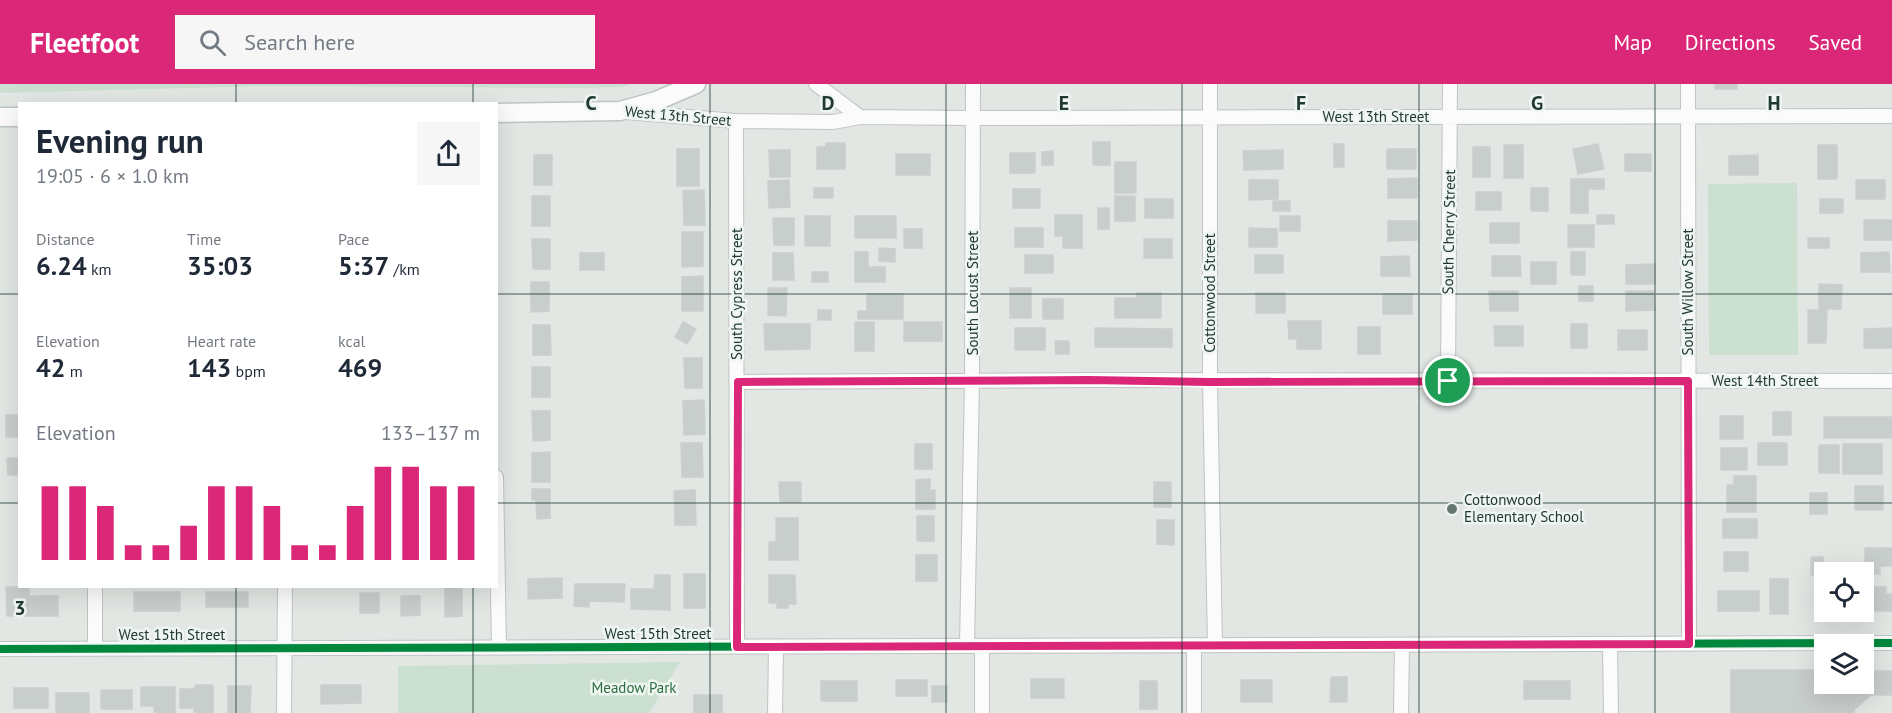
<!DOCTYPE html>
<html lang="en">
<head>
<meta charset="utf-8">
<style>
  :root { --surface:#fff; --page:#f6f6f7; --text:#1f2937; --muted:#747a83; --accent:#db2777 }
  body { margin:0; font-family:"PT Sans",sans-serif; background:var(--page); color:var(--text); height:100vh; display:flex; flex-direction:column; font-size:22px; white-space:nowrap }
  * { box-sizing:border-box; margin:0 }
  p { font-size:20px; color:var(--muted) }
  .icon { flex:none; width:33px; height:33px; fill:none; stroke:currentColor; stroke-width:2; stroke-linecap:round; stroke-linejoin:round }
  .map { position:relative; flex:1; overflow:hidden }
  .drawer { position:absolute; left:18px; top:18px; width:480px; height:486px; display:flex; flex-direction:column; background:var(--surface); border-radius:0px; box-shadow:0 6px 24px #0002 }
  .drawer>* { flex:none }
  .buttons { position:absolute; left:1814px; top:478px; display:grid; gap:12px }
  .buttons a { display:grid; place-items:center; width:60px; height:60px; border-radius:0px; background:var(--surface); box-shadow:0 6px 24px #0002; font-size:30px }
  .pin { position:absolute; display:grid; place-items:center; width:51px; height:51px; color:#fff; margin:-26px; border:3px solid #fff; border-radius:50%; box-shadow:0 2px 6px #0007 }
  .round { display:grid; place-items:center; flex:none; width:63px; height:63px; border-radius:0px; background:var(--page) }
  .overview { display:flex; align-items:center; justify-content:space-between; height:102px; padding:0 18px }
  h1 { font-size:33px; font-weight:700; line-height:45px }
  .figures { display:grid; grid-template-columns:repeat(3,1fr); gap:9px; height:102px; padding:6px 18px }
  .figures div { display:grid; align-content:center }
  .figures b { font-size:26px; font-weight:700 }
  .figures small { font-size:16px; font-weight:400 }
  .figures p { font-size:16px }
  .chart { height:168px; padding:12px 18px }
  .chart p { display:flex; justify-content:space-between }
  .chart svg { width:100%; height:108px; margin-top:6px; stroke:var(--accent); stroke-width:6 }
  header { display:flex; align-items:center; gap:36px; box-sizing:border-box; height:84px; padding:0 30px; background:var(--accent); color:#fff }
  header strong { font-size:28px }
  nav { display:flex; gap:33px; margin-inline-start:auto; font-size:21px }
  .search { width:420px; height:54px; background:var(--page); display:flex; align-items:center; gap:15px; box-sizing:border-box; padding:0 21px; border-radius:0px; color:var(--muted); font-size:22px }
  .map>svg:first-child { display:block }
</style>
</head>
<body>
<header>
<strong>Fleetfoot</strong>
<div class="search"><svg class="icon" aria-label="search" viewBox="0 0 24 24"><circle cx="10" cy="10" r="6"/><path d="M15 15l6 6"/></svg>Search here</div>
<nav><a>Map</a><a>Directions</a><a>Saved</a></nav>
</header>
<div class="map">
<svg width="1892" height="629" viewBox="0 0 1892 629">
  <rect width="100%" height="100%" fill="#e2e7e4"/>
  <!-- green -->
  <path fill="#cbe0d0" d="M0 0H632L620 3 572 4 267 2 0 9Z
    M1797 99 1798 271H1709L1708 100Z
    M680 578 649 629H398V582Z"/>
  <!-- building -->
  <path fill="#c8cecb" stroke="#cbd0cd" stroke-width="1.5" d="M1715 0H1737V5H1715Z
    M1093 58H1110V81H1093Z
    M826 59H845V85H817V63H826Z
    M1334 60H1344V83H1334Z
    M1598 60 1604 85 1578 90 1573 65Z
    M1504 61H1523V94H1504Z
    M1818 61H1837V95H1818Z
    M1473 63H1490V93H1473Z
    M677 65H699V102H677Z
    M1387 65H1416V85H1387Z
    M769 66H790V93H770Z
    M1283 66V85L1244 86 1243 67Z
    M1053 67V81H1042V68Z
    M1010 69H1035V89H1010Z
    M896 70H930V91H896Z
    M1625 70H1651V87H1625Z
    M534 71H552V101H534Z
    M1758 71V91H1729V72Z
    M1115 78H1136V109H1115Z
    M1417 94V114H1388V95Z
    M1571 95H1604V105H1588V129H1571Z
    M789 96 790 123 769 124 768 97Z
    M1249 96H1278V115L1249 116Z
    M1856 96H1885V115H1856Z
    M814 104H833V114H814Z
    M1531 104H1548V127H1531Z
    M1013 105H1040V124H1013Z
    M704 106 705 141H684L683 107Z
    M1476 108H1501V126H1476Z
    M532 112H550V142H532Z
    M1115 112H1135V137H1115Z
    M1145 115H1173V134H1145Z
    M1820 115H1843V129H1820Z
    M1273 117H1290V127H1273Z
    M1098 124H1109V145H1098Z
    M1055 131H1082V164H1063V152H1055Z
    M1597 131H1614V140H1597Z
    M805 132H830V162H805Z
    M855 132H896V154H855Z
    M1280 132H1300V147H1280Z
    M773 134H794V161H774Z
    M1864 136H1892V156H1864Z
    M1388 137H1417V156L1388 157Z
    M1490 139H1519V159H1490Z
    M1568 141H1594V163H1568Z
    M1015 144H1043V163H1015Z
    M1249 144 1277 145V163H1249Z
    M904 145H922V164H904Z
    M682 148H703V182L682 183Z
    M1808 154H1829V164H1808Z
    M532 155H550V185H533Z
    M1144 155H1172V174H1144Z
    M879 164 895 165V178L879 177Z
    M855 168H868V183H885V198H855Z
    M1571 168H1585V191H1571Z
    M1889 168 1890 188H1861V169Z
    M580 169H604V186H580Z
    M773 169H793L794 196H773Z
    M1025 171H1053V189H1025Z
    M1255 171H1283V189H1255Z
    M1409 172 1410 192H1381V173Z
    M1492 172H1520L1521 192H1492Z
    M1531 178H1556V200H1531Z
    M1655 180V200H1626V181Z
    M812 188H828V198H812Z
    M703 192V227H682V193Z
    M531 198H549V227L531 228Z
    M1819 200 1842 201 1841 225H1827L1826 259H1808V226H1819Z
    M1579 202H1593V217H1579Z
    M768 204H787L786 232 768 231Z
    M1010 204H1031V234H1010Z
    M1489 207H1518V227H1490Z
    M1626 207H1654L1655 226 1626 227Z
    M1137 209H1161V234H1115V214H1137Z
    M1256 209H1285V229H1256Z
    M867 210H903V235H858V227H867Z
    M1383 210H1412V230H1383Z
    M1043 215H1063V235H1043Z
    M818 226H831V236H818Z
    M1288 237H1321V265H1297V255H1289Z
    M683 238 696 245 687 260 675 253Z
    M855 238H874V267H855Z
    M904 238H942V257H904Z
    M764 240H810V265L765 266Z
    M1571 240H1587V264H1571Z
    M533 241H550L551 271H533Z
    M1494 242H1523V262H1495Z
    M1358 243H1380V270H1358Z
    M1015 244H1045V266H1015Z
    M1095 244 1172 245V263H1095Z
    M1892 244V264H1864V245Z
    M1618 246H1647V266H1618Z
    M1055 257H1069V270H1056Z
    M684 274H702V304H685Z
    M532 283H550V313H532Z
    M704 316 705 350 684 351 683 317Z
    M532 327H550V356L533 357Z
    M1773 328H1791V351H1773Z
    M6 331H20V353H6Z
    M1720 332H1743V355H1720Z
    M1824 333H1892V354H1824Z
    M681 359H702L703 393H682Z
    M1758 359H1787V381H1758Z
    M915 360H932V385H915Z
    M1843 360H1882V390H1843Z
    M1819 361H1839V389H1819Z
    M1721 364H1747V386H1721Z
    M550 368V398H532V369Z
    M7 374H20V391H8Z
    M1734 392H1756V428H1727V401H1734Z
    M930 395V406H935V425H916V396Z
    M779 398H801V418H780Z
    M1154 398H1171V423H1154Z
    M1855 402H1883V426H1855Z
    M532 405H550V434L537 435 536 416H532Z
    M695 406 696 441H675L674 407Z
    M1810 409H1827V430H1810Z
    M917 432H934V457H917Z
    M776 434H798V476H769V458H776Z
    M1723 435H1757V454H1723Z
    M1157 436H1174V461L1157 460Z
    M1865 464H1892V482H1880V490H1865Z
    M1724 468H1748V487H1724Z
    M916 471H937V497H916Z
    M1811 473H1823V491H1811Z
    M684 490H705V524H684Z
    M655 491H670V526L631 525V505H654Z
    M769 491H795L796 520H788V524H777V519H769Z
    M562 494V514L528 515V495Z
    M1770 495H1788V530H1770Z
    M575 500H625L624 518 589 517V523L574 522Z
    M445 502H462V532L445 533Z
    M6 503H29V512H58V532H7Z
    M1869 503H1886V510H1892V527H1869Z
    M1718 507H1759V527H1718Z
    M134 508H180V527H134Z
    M206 508H248V523H206Z
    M360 509H379V529H360Z
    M401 512H420V531L401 532Z
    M1731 586H1824V600H1863V587H1892V611H1871L1854 626V629H1731Z
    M1331 593H1347V618H1330Z
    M1031 595H1064V614H1031Z
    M896 596H927V612H896Z
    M1241 596H1272V618H1241Z
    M821 597H857V617H821Z
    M1140 597H1157V625H1140Z
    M1524 597H1570V615H1524Z
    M195 601H213V629H194V624H180V605H195Z
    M321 601H361V619L321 620Z
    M228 602H251L250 629H228Z
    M932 602H947V618H932Z
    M141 603H175V629H154V622H141Z
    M14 604H48V624H14Z
    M101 606H132V625H101Z
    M56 609H89V629H56Z
    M694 611H722V629H694Z"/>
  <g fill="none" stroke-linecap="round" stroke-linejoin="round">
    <defs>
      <path id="street" d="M816 0 860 33
        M1210 0V298L1215 561
        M1688 0 1689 560
        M626 28 736 37 833 38 860 33 974 34 1892 32
        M736 37 737 563
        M1448 297 1450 0
        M738 298 1089 296 1892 297
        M496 393 499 564
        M95 502V565
        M1610 560 1611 629
        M967 562 972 297 973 0
        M982 562V629
        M0 565 1892 559
        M284 629 285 502
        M775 629 776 563
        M1194 629V561
        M1401 629 1402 561"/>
      <path id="secondary" d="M496 29 620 27 656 17 696 0
        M0 33H20"/>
    </defs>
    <!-- street casing -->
    <use href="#street" stroke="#bfc4c1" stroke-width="16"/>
    <!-- secondary casing -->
    <use href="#secondary" stroke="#bdc5c1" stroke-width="21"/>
    <!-- street -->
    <use href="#street" stroke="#fbfbfb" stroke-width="14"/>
    <!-- secondary -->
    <use href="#secondary" stroke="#fbfbfb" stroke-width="18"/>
    <defs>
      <path id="cycleway" d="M0 565 1892 559"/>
    </defs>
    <!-- cycleway casing -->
    <use href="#cycleway" stroke="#eff6f2" stroke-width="11"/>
    <!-- cycleway -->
    <use href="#cycleway" stroke="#00873e" stroke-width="8"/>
  </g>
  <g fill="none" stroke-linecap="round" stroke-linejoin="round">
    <defs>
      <path id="route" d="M1089 296 1210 298 1688 297 1689 560 737 563 738 298Z"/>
    </defs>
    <!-- route casing -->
    <use href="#route" stroke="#fff" stroke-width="12"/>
    <!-- route -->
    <use href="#route" stroke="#db2777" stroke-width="8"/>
  </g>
  <!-- grid -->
  <path fill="none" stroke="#213931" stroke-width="1.5" stroke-opacity="0.55" d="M236 0V20M473 0V20M710 0V629M946 0V629M1182 0V629M1419 0V629M1655 0V629M0 210H20M496 210H1892M0 419H20M496 419H1892M236 502V629M473 502V629"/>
  <!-- markers -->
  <circle fill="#657670" stroke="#eff6f2" stroke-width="2" cx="1452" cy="425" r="6"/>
  <g text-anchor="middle" stroke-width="5" stroke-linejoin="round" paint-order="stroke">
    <!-- street labels -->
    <g font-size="15" fill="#213931" stroke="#eff6f2">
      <text transform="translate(678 32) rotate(5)" y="5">West 13th Street</text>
      <text x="1376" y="38">West 13th Street</text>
      <text transform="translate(1449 148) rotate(-89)" y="5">South Cherry Street</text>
      <text transform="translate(1688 208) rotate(-90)" y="5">South Willow Street</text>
      <text transform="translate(973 209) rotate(-90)" y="5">South Locust Street</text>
      <text transform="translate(1210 209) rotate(-90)" y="5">Cottonwood Street</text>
      <text transform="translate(737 210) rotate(-90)" y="5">South Cypress Street</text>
      <text x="1765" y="302">West 14th Street</text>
      <text x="658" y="555">West 15th Street</text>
      <text x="172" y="556">West 15th Street</text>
    </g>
    <!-- poi labels -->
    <g font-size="15" fill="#213931" stroke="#eff6f2" text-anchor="start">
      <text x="1464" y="421">Cottonwood<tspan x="1464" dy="17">Elementary School</tspan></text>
    </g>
    <!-- park labels -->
    <g font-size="15" fill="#2c6e41" stroke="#eff6f2">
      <text x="634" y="609">Meadow Park</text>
    </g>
  </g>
  <g font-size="20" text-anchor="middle" font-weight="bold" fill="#213931" stroke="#eff6f2" stroke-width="5" stroke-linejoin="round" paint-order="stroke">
    <text x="591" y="26">C</text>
    <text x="828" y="26">D</text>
    <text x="1064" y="26">E</text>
    <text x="1301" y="26">F</text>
    <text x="1537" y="26">G</text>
    <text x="1774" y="26">H</text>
    <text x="20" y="531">3</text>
  </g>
</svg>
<div class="buttons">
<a><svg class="icon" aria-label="locate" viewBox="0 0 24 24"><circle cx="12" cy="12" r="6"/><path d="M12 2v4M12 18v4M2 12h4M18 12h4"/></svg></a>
<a><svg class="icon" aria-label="layers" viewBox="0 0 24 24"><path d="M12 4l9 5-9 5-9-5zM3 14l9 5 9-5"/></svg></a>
</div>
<div class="pin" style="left:1448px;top:297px;background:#1e9e55"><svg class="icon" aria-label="arrive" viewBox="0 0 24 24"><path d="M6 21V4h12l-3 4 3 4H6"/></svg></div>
<section class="drawer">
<div class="overview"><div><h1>Evening run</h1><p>19:05 · 6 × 1.0 km</p></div><a class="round"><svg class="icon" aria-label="share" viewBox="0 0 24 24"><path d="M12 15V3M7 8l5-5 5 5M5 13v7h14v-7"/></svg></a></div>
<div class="figures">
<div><p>Distance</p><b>6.24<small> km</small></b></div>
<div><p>Time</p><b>35:03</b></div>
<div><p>Pace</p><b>5:37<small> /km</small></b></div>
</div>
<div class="figures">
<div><p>Elevation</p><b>42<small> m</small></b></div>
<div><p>Heart rate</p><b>143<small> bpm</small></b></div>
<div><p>kcal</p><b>469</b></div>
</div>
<div class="chart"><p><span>Elevation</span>133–137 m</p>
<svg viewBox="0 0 160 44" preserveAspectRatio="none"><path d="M5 44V14M15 44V14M25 44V22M35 44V38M45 44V38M55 44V30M65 44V14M75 44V14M85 44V22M95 44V38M105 44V38M115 44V22M125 44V6M135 44V6M145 44V14M155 44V14"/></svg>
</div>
</section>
</div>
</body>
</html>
